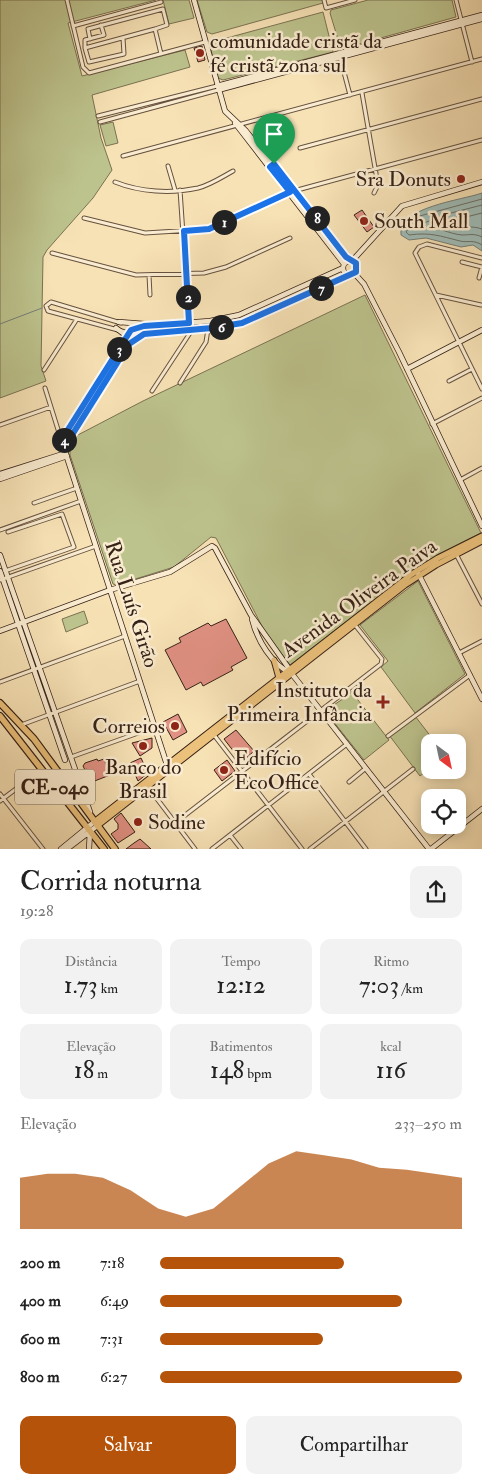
<!DOCTYPE html>
<html lang="pt">
<head>
<meta charset="utf-8">
<style>
  :root { --surface:#fff; --page:#f2f2f2; --text:#222; --muted:#767676; --accent:#b45309 }
  body { margin:0; font-family:"IM FELL Double Pica",serif; background:var(--page); color:var(--text); height:100vh; display:flex; flex-direction:column; font-size:19px; white-space:nowrap }
  * { box-sizing:border-box; margin:0 }
  p { font-size:16px; color:var(--muted) }
  .icon { flex:none; width:28px; height:28px; fill:none; stroke:currentColor; stroke-width:2; stroke-linecap:round; stroke-linejoin:round }
  .map { position:relative; height:849px; overflow:hidden }
  .panel { display:flex; flex-direction:column; background:var(--surface); flex:1 }
  .panel>* { flex:none }
  .needle { width:32px; rotate:147deg }
  .fabs { position:absolute; left:421px; top:734px; display:grid; gap:10px }
  .fabs a { display:grid; place-items:center; width:45px; height:45px; border-radius:10px; background:var(--surface); box-shadow:0 2px 12px #0003; font-size:25px }
  .pin { position:absolute; display:grid; place-items:center; width:42px; height:42px; color:#fff; margin:-51px -21px; border-radius:50% 50% 50% 0; rotate:-45deg; box-shadow:0 0 5px #0007 }
  .pin .icon { rotate:45deg }
  .km { position:absolute; width:25px; height:25px; margin:-12px; border-radius:50%; background:#222; color:#fff; font-size:14px; line-height:25px; text-align:center }
  .round { display:grid; place-items:center; flex:none; width:52px; height:52px; border-radius:10px; background:var(--page) }
  .head { display:flex; align-items:center; justify-content:space-between; height:85px; padding:0 20px }
  h1 { font-size:28px; font-weight:600; line-height:38px }
  .stats { display:grid; grid-template-columns:repeat(3,1fr); gap:8px; height:85px; padding:5px 20px }
  .stats div { display:grid; align-content:center; border-radius:10px; background:var(--page); text-align:center }
  .stats b { font-size:25px; font-weight:600 }
  .stats small { font-size:14px; font-weight:400 }
  .stats p { font-size:14px }
  .chart { height:140px; padding:10px 20px }
  .chart p { display:flex; justify-content:space-between }
  .chart svg { width:100%; height:90px; margin-top:5px; fill:var(--accent); opacity:.7 }
  .action { display:flex; gap:10px; margin-top:auto; padding:10px 20px }
  .action a { flex:1; height:58px; border-radius:10px; background:var(--accent); color:#fff; font-size:20px; font-weight:600; line-height:58px; text-align:center }
  .action a+a { background:var(--page); color:var(--text) }
  ul { padding:0 20px; list-style:none; font-size:16px }
  li { display:grid; grid-template-columns:80px 60px 1fr; align-items:center; height:38px }
  li i { height:12px; border-radius:6px; background:var(--accent) }
  .map>svg:first-child { display:block }
</style>
</head>
<body>
<div class="map">
<svg width="482" height="849" viewBox="0 0 482 849">
  <rect width="100%" height="100%" fill="#f7e2b6"/>
  <filter id="stains"><feTurbulence type="fractalNoise" baseFrequency=".004" numOctaves="4"/><feColorMatrix values="0 0 0 0 .2 0 0 0 0 .09 0 0 0 0 .02 0 0 0 .5 -.17"/></filter>
  <radialGradient id="worn" r=".72"><stop offset=".6" stop-color="#630" stop-opacity="0"/><stop offset="1" stop-color="#630" stop-opacity=".3"/></radialGradient>
  <!-- green -->
  <path fill="#bdc38d" stroke="#7a7252" d="M0 0H156L68 23 82 76 185 50 190 67 92 95 101 138 112 170 93 198 47 250 43 257 41 366 46 381 0 398Z
    M163 0H189L194 18 169 24Z
    M197 0H322L323 3 212 34 207 32Z
    M368 0H452L456 17 345 48 340 46 330 13 331 10Z
    M323 12 333 52 223 80 218 78 210 46 212 42Z
    M113 122 118 143 106 146 100 125Z
    M365 295 481 533 437 555 409 573 290 665 264 630 216 538 211 537 174 567 116 585 113 584 70 455V444L74 437 143 401Z
    M418 581 465 674 415 713 381 667 388 661 360 625Z
    M84 611 88 623 66 632 62 619Z
    M351 691 389 740 364 760 325 711 350 694Z
    M415 716 435 742H430V768L420 776 389 735Z"/>
  <!-- water -->
  <path fill="#9fbcb7" stroke="#757e77" d="M482 193V251L473 245 461 247 426 238 409 240 401 235C397 207 463 200 482 193Z"/>
  <g fill="none" stroke-linecap="round" stroke-linejoin="round">
    <!-- shore -->
    <path stroke="#6a6e67" stroke-width="1" d="M482 199 416 217 406 232 409 235C430 232 440 236 460 241 468 243 473 239 482 245
      M482 205 451 213 421 224 422 227C437 226 449 234 462 235 470 235 474 233 482 237
      M482 213 454 220 452 222C461 229 472 225 482 229"/>
    <!-- stream -->
    <path stroke="#757e77" stroke-width="1" d="M0 324 42 308"/>
  </g>
  <!-- building -->
  <path fill="#e19183" stroke="#362117" d="M202 46 205 60 198 62 194 48Z
    M362 210 374 227 367 232 354 215Z
    M226 619 247 658 231 667 233 670 203 686 201 682 186 690 165 650 181 642 179 638 208 623 211 626Z
    M178 714 187 732 173 740 163 722Z
    M236 730 254 751 242 762 224 739Z
    M152 738V748L140 756 132 743Z
    M141 758 148 773 138 781 130 763Z
    M97 759 98 761 104 759 110 775 92 782 87 769 85 770 83 766 85 763Z
    M227 760 235 771 222 781 214 770Z
    M121 813 135 832 118 843 111 834 118 829V824L114 819Z
    M140 839 151 849H126L134 843Z"/>
  <g fill="none" stroke-linecap="round" stroke-linejoin="round">
    <defs>
      <path id="street" d="M67 0 83 67 89 73 205 42
        M324 0 326 8 355 0
        M456 0 472 62
        M101 25 104 35 85 40V48L155 29 161 54
        M73 26 161 2
        M90 39 88 29 163 9 167 25 155 29
        M85 48 89 62 124 54 123 38
        M340 57 350 95
        M362 93 378 185 374 193
        M98 116 217 86
        M100 122 218 90
        M300 148 482 99
        M123 156 482 59
        M168 166 175 190
        M115 182C140 192 171 194 198 188 210 185 222 177 233 171
        M180 190 189 323
        M84 218 145 233 209 229 290 192 482 140
        M52 253 136 275 204 273 226 267 290 238
        M482 258 427 244 419 247 415 253 482 389
        M462 262 482 267
        M149 275 150 295
        M479 278 482 267
        M436 295 481 305
        M121 323 51 302 46 306 48 311 129 333
        M44 370 77 319
        M449 381 472 369
        M180 383 206 342 208 329
        M45 388 60 436 67 443
        M152 391 192 330
        M432 424 482 398
        M0 425 51 407
        M460 480 482 468
        M34 503 77 488
        M0 530 81 501
        M456 554 482 604
        M5 571 74 547 62 514 8 532
        M0 580 96 546
        M459 653 482 641
        M0 682 125 636
        M21 725 140 681
        M214 735 302 849
        M388 736 470 675
        M71 757 155 727
        M309 774 366 849
        M349 782 366 768
        M148 787 195 849
        M0 794 43 849
        M0 801 41 770
        M175 823 381 664 382 659 355 625
        M230 835 241 849
        M212 849 347 744
        M310 849 413 769"/>
      <path id="secondary" d="M194 0 225 111 246 131 350 261
        M217 86 482 15
        M218 90 482 19
        M235 123 344 264
        M343 268a7 7 0 1 1 14 0a7 7 0 1 1-14 0Z
        M352 261 402 206 482 182
        M354 273 364 284 399 352 482 526
        M119 322 145 324
        M116 328 124 334 125 339
        M135 329 144 326 210 321 239 315 343 268
        M139 335 212 328 242 323 351 275
        M129 336 135 340 139 333 135 329 130 331 64 435 62 442 167 765
        M407 369 482 330
        M66 451 69 440 133 340
        M0 474 66 453
        M0 479 67 456
        M0 555 90 812
        M0 571 65 760
        M418 573 482 699
        M252 619C257 640 272 665 292 674L429 849
        M0 631 110 590 170 572 212 546 215 548 251 615 290 670
        M61 849 94 822 93 819
        M67 849 97 826
        M89 849 90 831
        M431 849 482 809"/>
      <path id="primary" d="M274 660 279 678
        M94 822 412 574 438 558 482 536
        M97 826 405 585 436 565 482 541"/>
      <path id="highway" d="M0 703 34 739 115 849
        M0 716 104 849"/>
    </defs>
    <!-- street casing -->
    <use href="#street" stroke="#66513f" stroke-width="5"/>
    <!-- secondary casing -->
    <use href="#secondary" stroke="#362117" stroke-width="6"/>
    <!-- primary casing -->
    <use href="#primary" stroke="#362117" stroke-width="7"/>
    <!-- highway casing -->
    <use href="#highway" stroke="#362117" stroke-width="8"/>
    <!-- street -->
    <use href="#street" stroke="#faecd0" stroke-width="3"/>
    <!-- secondary -->
    <use href="#secondary" stroke="#faecd0" stroke-width="4.5"/>
    <!-- primary -->
    <use href="#primary" stroke="#ecc17b" stroke-width="5"/>
    <!-- highway -->
    <use href="#highway" stroke="#ecc17b" stroke-width="5.5"/>
  </g>
  <g fill="none" stroke-linecap="round" stroke-linejoin="round">
    <defs>
      <path id="route" d="M274 164 346 257 356 263V272L242 323 212 328 144 334 129 344 67 443 62 439 131 330 144 326 189 323 184 231 209 229 290 192 270 167Z"/>
    </defs>
    <!-- route casing -->
    <use href="#route" stroke="#fff" stroke-width="10"/>
    <!-- route -->
    <use href="#route" stroke="#1a73e8" stroke-width="6"/>
  </g>
  <!-- markers -->
  <g fill="#8f2418" stroke="#faecd0" stroke-width="2">
    <circle cx="200" cy="53" r="5"/>
    <circle cx="461" cy="179" r="5"/>
    <circle cx="364" cy="221" r="5"/>
    <path d="M380.5 694.5h5v5h5v5h-5v5h-5v-5h-5v-5h5z"/>
    <circle cx="175" cy="726" r="5"/>
    <circle cx="143" cy="746" r="5"/>
    <circle cx="224" cy="770" r="5"/>
    <circle cx="138" cy="822" r="5"/>
  </g>
  <g text-anchor="middle" stroke-width="5" stroke-linejoin="round" paint-order="stroke">
    <!-- shield labels -->
    <rect fill="#faecd0" stroke="#715e4e" stroke-width="1" x="15" y="769.5" width="80" height="35" rx="4"/>
    <g font-size="20" font-weight="bold" fill="#362117">
      <text x="55" y="794">CE-040</text>
    </g>
    <!-- poi labels -->
    <g font-size="21" fill="#362117" stroke="#faecd0" text-anchor="start">
      <text x="210" y="48">comunidade cristã da<tspan x="210" dy="24">fé cristã zona sul</tspan></text>
      <text x="451" y="186" text-anchor="end">Sra Donuts</text>
      <text x="374" y="228">South Mall</text>
      <text x="372" y="697" text-anchor="end">Instituto da<tspan x="372" dy="24">Primeira Infância</tspan></text>
      <text x="165" y="733" text-anchor="end">Correios</text>
      <text x="234" y="765">Edifício<tspan x="234" dy="24">EcoOffice</tspan></text>
      <text x="143" y="774" text-anchor="middle">Banco do<tspan x="143" dy="24">Brasil</tspan></text>
      <text x="148" y="829">Sodine</text>
    </g>
    <!-- street labels -->
    <g font-size="21" fill="#362117" stroke="#faecd0">
      <text transform="translate(359 598) rotate(-36)" y="7">Avenida Oliveira Paiva</text>
      <text transform="translate(132 604) rotate(72)" y="7">Rua Luís Girão</text>
    </g>
  </g>
  <rect width="100%" height="100%" filter="url(#stains)"/>
  <rect width="100%" height="100%" fill="url(#worn)"/>
</svg>
<div class="fabs">
<a><svg class="needle" viewBox="-14 -14 28 28"><path d="M0-13l5 13h-10z" fill="#e53935"/><path d="M0 13l5-13h-10z" fill="#767676"/></svg></a>
<a><svg class="icon" aria-label="locate" viewBox="0 0 24 24"><circle cx="12" cy="12" r="6"/><path d="M12 2v4M12 18v4M2 12h4M18 12h4"/></svg></a>
</div>
<div class="pin" style="left:274px;top:164px;background:#1e9e55"><svg class="icon" aria-label="arrive" viewBox="0 0 24 24"><path d="M6 21V4h12l-3 4 3 4H6"/></svg></div>
<b class="km" style="left:224px;top:222px">1</b>
<b class="km" style="left:188px;top:297px">2</b>
<b class="km" style="left:119px;top:349px">3</b>
<b class="km" style="left:64px;top:440px">4</b>
<b class="km" style="left:221px;top:327px">6</b>
<b class="km" style="left:321px;top:288px">7</b>
<b class="km" style="left:317px;top:218px">8</b>
</div>
<section class="panel">
<div class="head"><div><h1>Corrida noturna</h1><p>19:28</p></div><a class="round"><svg class="icon" aria-label="share" viewBox="0 0 24 24"><path d="M12 15V3M7 8l5-5 5 5M5 13v7h14v-7"/></svg></a></div>
<div class="stats">
<div><p>Distância</p><b>1.73<small> km</small></b></div>
<div><p>Tempo</p><b>12:12</b></div>
<div><p>Ritmo</p><b>7:03<small> /km</small></b></div>
</div>
<div class="stats">
<div><p>Elevação</p><b>18<small> m</small></b></div>
<div><p>Batimentos</p><b>148<small> bpm</small></b></div>
<div><p>kcal</p><b>116</b></div>
</div>
<div class="chart"><p><span>Elevação</span>233–250 m</p>
<svg viewBox="0 0 160 44" preserveAspectRatio="none"><path d="M0 44V19L10 17L20 17L30 19L40 25L50 34L60 38L70 34L80 23L90 12L100 6L110 8L120 10L130 14L140 15L150 17L160 19V44z"/></svg>
</div>
<ul>
<li><b>200 m</b>7:18<i style="width:61%"></i></li>
<li><b>400 m</b>6:49<i style="width:80%"></i></li>
<li><b>600 m</b>7:31<i style="width:54%"></i></li>
<li><b>800 m</b>6:27<i style="width:100%"></i></li>
</ul>
<div class="action"><a>Salvar</a><a>Compartilhar</a></div>
</section>
</body>
</html>
